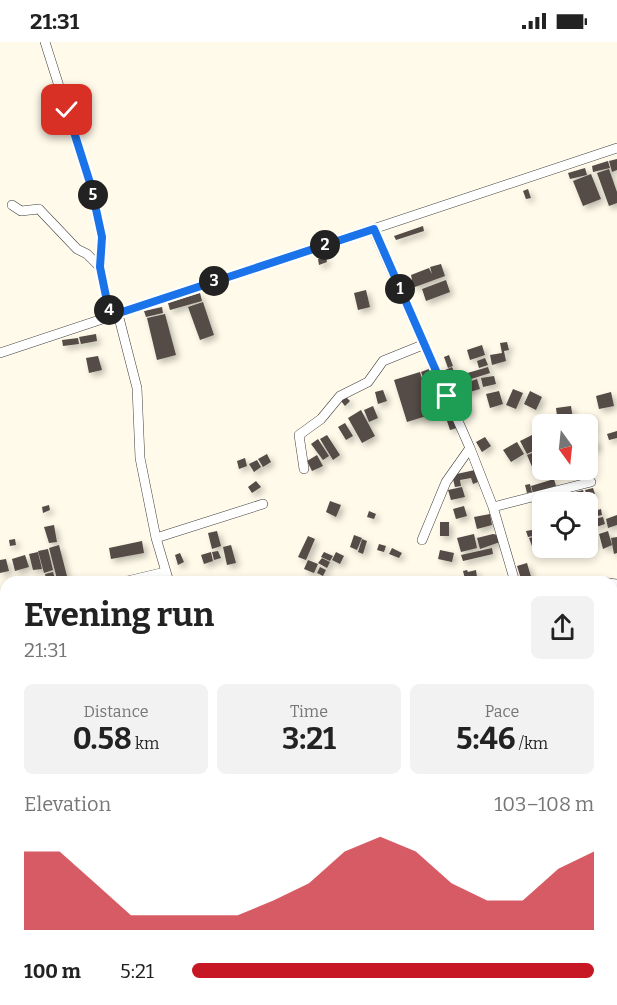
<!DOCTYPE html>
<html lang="en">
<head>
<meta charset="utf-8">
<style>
  :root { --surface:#fff; --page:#f2f2f2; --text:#222; --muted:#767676; --accent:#c71724 }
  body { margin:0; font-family:Bitter,serif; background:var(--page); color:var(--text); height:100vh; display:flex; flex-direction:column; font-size:22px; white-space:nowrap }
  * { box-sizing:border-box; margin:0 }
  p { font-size:20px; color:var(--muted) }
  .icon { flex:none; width:33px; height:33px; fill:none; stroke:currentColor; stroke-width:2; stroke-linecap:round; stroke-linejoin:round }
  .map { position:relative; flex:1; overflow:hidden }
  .details { position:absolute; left:0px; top:534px; width:618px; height:429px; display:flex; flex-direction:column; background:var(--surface); border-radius:18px 18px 0 0; box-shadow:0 3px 9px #0003 }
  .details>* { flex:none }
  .needle { width:39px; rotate:165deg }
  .tools { position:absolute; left:532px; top:372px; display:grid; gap:12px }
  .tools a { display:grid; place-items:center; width:66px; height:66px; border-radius:9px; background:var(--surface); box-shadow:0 3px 9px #0003; font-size:30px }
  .pin { position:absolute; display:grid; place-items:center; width:51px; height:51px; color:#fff; margin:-26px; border-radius:12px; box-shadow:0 3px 9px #0006 }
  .km { position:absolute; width:30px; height:30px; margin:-15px; border-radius:50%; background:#222; color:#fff; font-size:16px; line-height:30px; text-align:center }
  .round { display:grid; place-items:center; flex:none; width:63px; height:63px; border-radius:9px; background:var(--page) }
  .headline { display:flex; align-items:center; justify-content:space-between; height:102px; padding:0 24px }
  h1 { font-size:33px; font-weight:700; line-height:45px }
  .metrics { display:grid; grid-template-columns:repeat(3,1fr); gap:9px; height:102px; padding:6px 24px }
  .metrics div { display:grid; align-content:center; border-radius:9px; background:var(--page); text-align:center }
  .metrics b { font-size:30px; font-weight:700 }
  .metrics small { font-size:16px; font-weight:400 }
  .metrics p { font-size:16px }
  .chart { height:168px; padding:12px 24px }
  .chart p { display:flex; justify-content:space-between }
  .chart svg { width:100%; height:108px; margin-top:6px; fill:var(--accent); opacity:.7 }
  ul { padding:0 24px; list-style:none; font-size:20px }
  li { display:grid; grid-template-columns:96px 72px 1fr; align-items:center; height:45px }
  li i { height:15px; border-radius:8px; background:var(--accent) }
  .status { display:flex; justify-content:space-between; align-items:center; height:42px; padding:0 30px; background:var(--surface); direction:ltr }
  .status svg { height:16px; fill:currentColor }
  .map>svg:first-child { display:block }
</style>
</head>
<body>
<div class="status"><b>21:31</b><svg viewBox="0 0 49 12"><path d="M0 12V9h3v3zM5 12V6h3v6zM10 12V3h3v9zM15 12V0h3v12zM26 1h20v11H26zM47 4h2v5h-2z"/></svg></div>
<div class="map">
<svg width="617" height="963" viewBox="0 0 617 963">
  <defs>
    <filter id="shadow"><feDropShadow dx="3.5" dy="3.5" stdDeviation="3" flood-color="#0004"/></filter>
  </defs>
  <rect width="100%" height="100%" fill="#fffae9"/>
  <!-- building -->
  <path fill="#544b46" filter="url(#shadow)" d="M617 117V128L612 130 609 119Z
    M608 119 610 126 593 130 592 124Z
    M585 126 587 133 570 137 568 131Z
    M609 127 617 150V161L609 164 597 131Z
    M591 132 601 157 583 164 573 139Z
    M528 147 531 156 526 157 523 149Z
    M423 184 424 189 396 198 394 194Z
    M326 215 327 220 319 223 318 217Z
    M441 222 445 234 415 245 413 243 411 233 429 226 432 232 430 225Z
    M446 238 450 250 426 259 422 247Z
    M366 248 370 265 358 268 354 251Z
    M200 251 202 259 170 268 168 261Z
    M203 260 214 293 200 298 188 265Z
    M162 265 163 271 146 275 144 269Z
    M165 272 176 313 157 318 147 276Z
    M96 292 97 299 81 302 79 295Z
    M78 296 79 302 63 304 62 298Z
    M507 300 509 308 504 309 506 319 492 323 490 313 502 311 500 301Z
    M482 303 485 313 470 318 467 308Z
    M449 313 453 324 448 326 444 315Z
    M98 314 102 328 89 331 86 316Z
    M485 316 488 323 479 326 477 319Z
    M434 325 447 363 434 368 421 330Z
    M452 325 455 331 448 334 445 328Z
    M488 325 490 331 465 339 464 332Z
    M420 330 433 372 407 380 394 338Z
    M494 334 496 342 483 345 481 336Z
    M455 335 459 345 452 348 448 339Z
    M477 337 480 347 466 351 463 342Z
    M513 347 523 351 516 367 506 363Z
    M383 348 387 359 378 362 375 350Z
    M461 348 464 354 458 357 455 350Z
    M499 349 503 362 490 366 486 352Z
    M530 349 542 355 536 368 524 362Z
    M611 350 614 364 599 367 596 354Z
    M346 355 350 359 345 364 341 359Z
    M464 355 471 370 467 372 460 357Z
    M373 364 378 376 369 380 364 368Z
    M571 364 573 377 562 379 563 382H558L556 366Z
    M361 368 375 394 362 401 348 376Z
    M452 371 457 386 450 388 445 373Z
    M580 373H593L594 390H588V382H580Z
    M345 381 353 394 346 398 338 385Z
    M617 389V396L609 398 607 392Z
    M534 392 541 405 527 412 520 399Z
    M327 393 340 413 333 418 320 397Z
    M485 395 491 404 482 410 476 400Z
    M595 395 598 406 590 408 588 397Z
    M318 397 329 414 323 418 311 402Z
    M517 400 524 412 511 420 503 408Z
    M540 408 543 422 533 427 527 413Z
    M267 412 271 420 263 425 258 417Z
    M317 413 323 424 312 429 307 419Z
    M245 416 247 424 239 427 237 419Z
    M257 418 261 425 254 430 249 422Z
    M475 428 478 440 473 442 471 436 460 438 461 444 455 445 452 433Z
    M554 437 556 444 533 451 531 444Z
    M256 439 261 445 252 451 248 445Z
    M530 442 532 450 527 451 525 443Z
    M462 445 465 455 451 458 448 448Z
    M593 446 595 452 587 454 585 448Z
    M583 448 585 454 578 457 575 450Z
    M330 459 341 463 336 475 326 470Z
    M49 463 50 468 43 471 42 465Z
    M464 464 467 474 456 477 453 467Z
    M601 467 602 473 593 475 591 470Z
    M369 469 376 472 374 477 367 475Z
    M490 472 492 483 477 487 474 475Z
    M617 473V483L608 486 606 477Z
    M603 475 605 482 596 485 594 477Z
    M440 480H449V494H440Z
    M543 482V500L541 501 537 484Z
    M54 483 57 500 49 501 44 485Z
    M532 488 533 494 528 495 526 489Z
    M217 489 221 504 212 507 208 491Z
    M608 489 612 503 603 507 599 492Z
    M591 490 595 502 588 504V491Z
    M474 492 477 506 461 510 457 496Z
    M493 492 498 493 500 500 480 507 477 496Z
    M354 493 362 496 357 508 350 505Z
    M308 494 315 497 306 518 298 515Z
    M537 494 540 501 532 504 529 496Z
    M617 495V511L614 512 611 496Z
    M15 497 16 503 10 504 9 498Z
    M362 497 367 499 363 512 358 510Z
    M142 499 144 511 111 517 109 506Z
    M379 502 386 504 384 510 377 508Z
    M59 503 67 534 57 537 49 506Z
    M231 503 236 521 227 523 223 505Z
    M392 506 402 511 399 516 389 512Z
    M492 506 493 512 463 519 461 513Z
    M48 507 53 528 44 531 38 509Z
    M440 508 454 511 452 520 438 517Z
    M218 509 221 516 214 518 212 510Z
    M38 510 42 527 33 528 29 512Z
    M211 510 213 519 204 522 201 513Z
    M324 510 333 514 330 519 321 515Z
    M336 510 344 514 340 522 332 518Z
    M180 511 184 520 178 523 175 513Z
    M25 513 29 525 15 529 12 517Z
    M322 516 330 520 327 526 318 521Z
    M6 517 9 529 0 531V518Z
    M308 518 318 522 314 531 304 527Z
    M527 521 532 538 522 540 517 524Z
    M320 525 326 528 323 534 317 531Z
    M467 528 468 530 476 528 477 535 465 537 463 529Z
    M53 530 56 540H47L45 532Z
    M617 574V580L612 583V576Z
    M616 624 617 638 612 640V626Z
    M3 720 6 753 1 754 0 721Z
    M612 776H615L617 783V790L612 792Z
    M6 780V794L1 795 0 781Z
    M358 957 360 963H351L350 960Z
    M501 957H510L512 963H504Z
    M513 957H523L525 962 515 963Z
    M585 957H596L598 963H587Z
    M380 958 383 963H370Z"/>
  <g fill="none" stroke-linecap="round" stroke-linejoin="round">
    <defs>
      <path id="minor" d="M45 0 91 145 102 195 100 225 110 274
        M12 163 21 169 39 167 77 207 87 212 100 225
        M373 187 470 406 493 465 515 540
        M118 272 137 346 140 416 156 496 169 540
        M0 311 617 106
        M304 427 299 393 321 377 340 354 368 340 383 319 425 302
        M493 465 591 440
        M156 496 263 462
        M422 498 446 440 470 406
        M123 540 165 530
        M281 540H289
        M601 540 617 542
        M0 569 6 568
        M0 603 6 632
        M0 669 6 667
        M612 770 617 768
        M612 877 617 875
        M0 953 6 952
        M307 957 310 963
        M570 957 571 963
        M435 963 447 957
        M547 963 562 957"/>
    </defs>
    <!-- minor casing -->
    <use href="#minor" stroke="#3e3e3e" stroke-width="10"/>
    <!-- minor -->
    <use href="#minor" stroke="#fff" stroke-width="9"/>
  </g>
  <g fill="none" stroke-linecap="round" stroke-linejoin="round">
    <defs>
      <path id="route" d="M67 68 91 144 102 195 100 225 110 274 374 187 447 354"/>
    </defs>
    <!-- route casing -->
    <use href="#route" stroke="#fff" stroke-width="12"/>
    <!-- route -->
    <use href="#route" stroke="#1a73e8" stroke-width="8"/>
  </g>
</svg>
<div class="tools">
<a><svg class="needle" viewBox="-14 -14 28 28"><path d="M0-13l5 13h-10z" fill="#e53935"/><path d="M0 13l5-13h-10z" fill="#767676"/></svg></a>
<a><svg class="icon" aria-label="locate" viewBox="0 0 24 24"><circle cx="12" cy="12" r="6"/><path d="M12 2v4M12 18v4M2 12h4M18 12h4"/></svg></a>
</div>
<div class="pin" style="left:447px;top:354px;background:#1e9e55"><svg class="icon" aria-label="arrive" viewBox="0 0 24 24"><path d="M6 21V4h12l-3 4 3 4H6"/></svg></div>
<div class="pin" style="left:67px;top:68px;background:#d93025"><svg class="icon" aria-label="check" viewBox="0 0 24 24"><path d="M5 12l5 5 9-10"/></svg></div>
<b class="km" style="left:400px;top:247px">1</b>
<b class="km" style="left:325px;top:203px">2</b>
<b class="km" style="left:214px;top:239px">3</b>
<b class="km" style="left:109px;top:268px">4</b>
<b class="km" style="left:93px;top:153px">5</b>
<section class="details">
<div class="headline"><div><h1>Evening run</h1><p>21:31</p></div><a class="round"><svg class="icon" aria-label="share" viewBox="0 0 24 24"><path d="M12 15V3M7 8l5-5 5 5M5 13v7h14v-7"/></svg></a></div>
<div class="metrics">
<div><p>Distance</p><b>0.58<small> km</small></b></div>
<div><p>Time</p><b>3:21</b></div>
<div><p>Pace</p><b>5:46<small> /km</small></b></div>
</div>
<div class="chart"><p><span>Elevation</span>103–108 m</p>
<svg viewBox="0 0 160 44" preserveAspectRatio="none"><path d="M0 44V12L10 12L20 25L30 38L40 38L50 38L60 38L70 32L80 25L90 12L100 6L110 12L120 25L130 32L140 32L150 19L160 12V44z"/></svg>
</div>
<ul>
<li><b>100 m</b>5:21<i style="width:100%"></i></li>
</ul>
</section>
</div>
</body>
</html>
